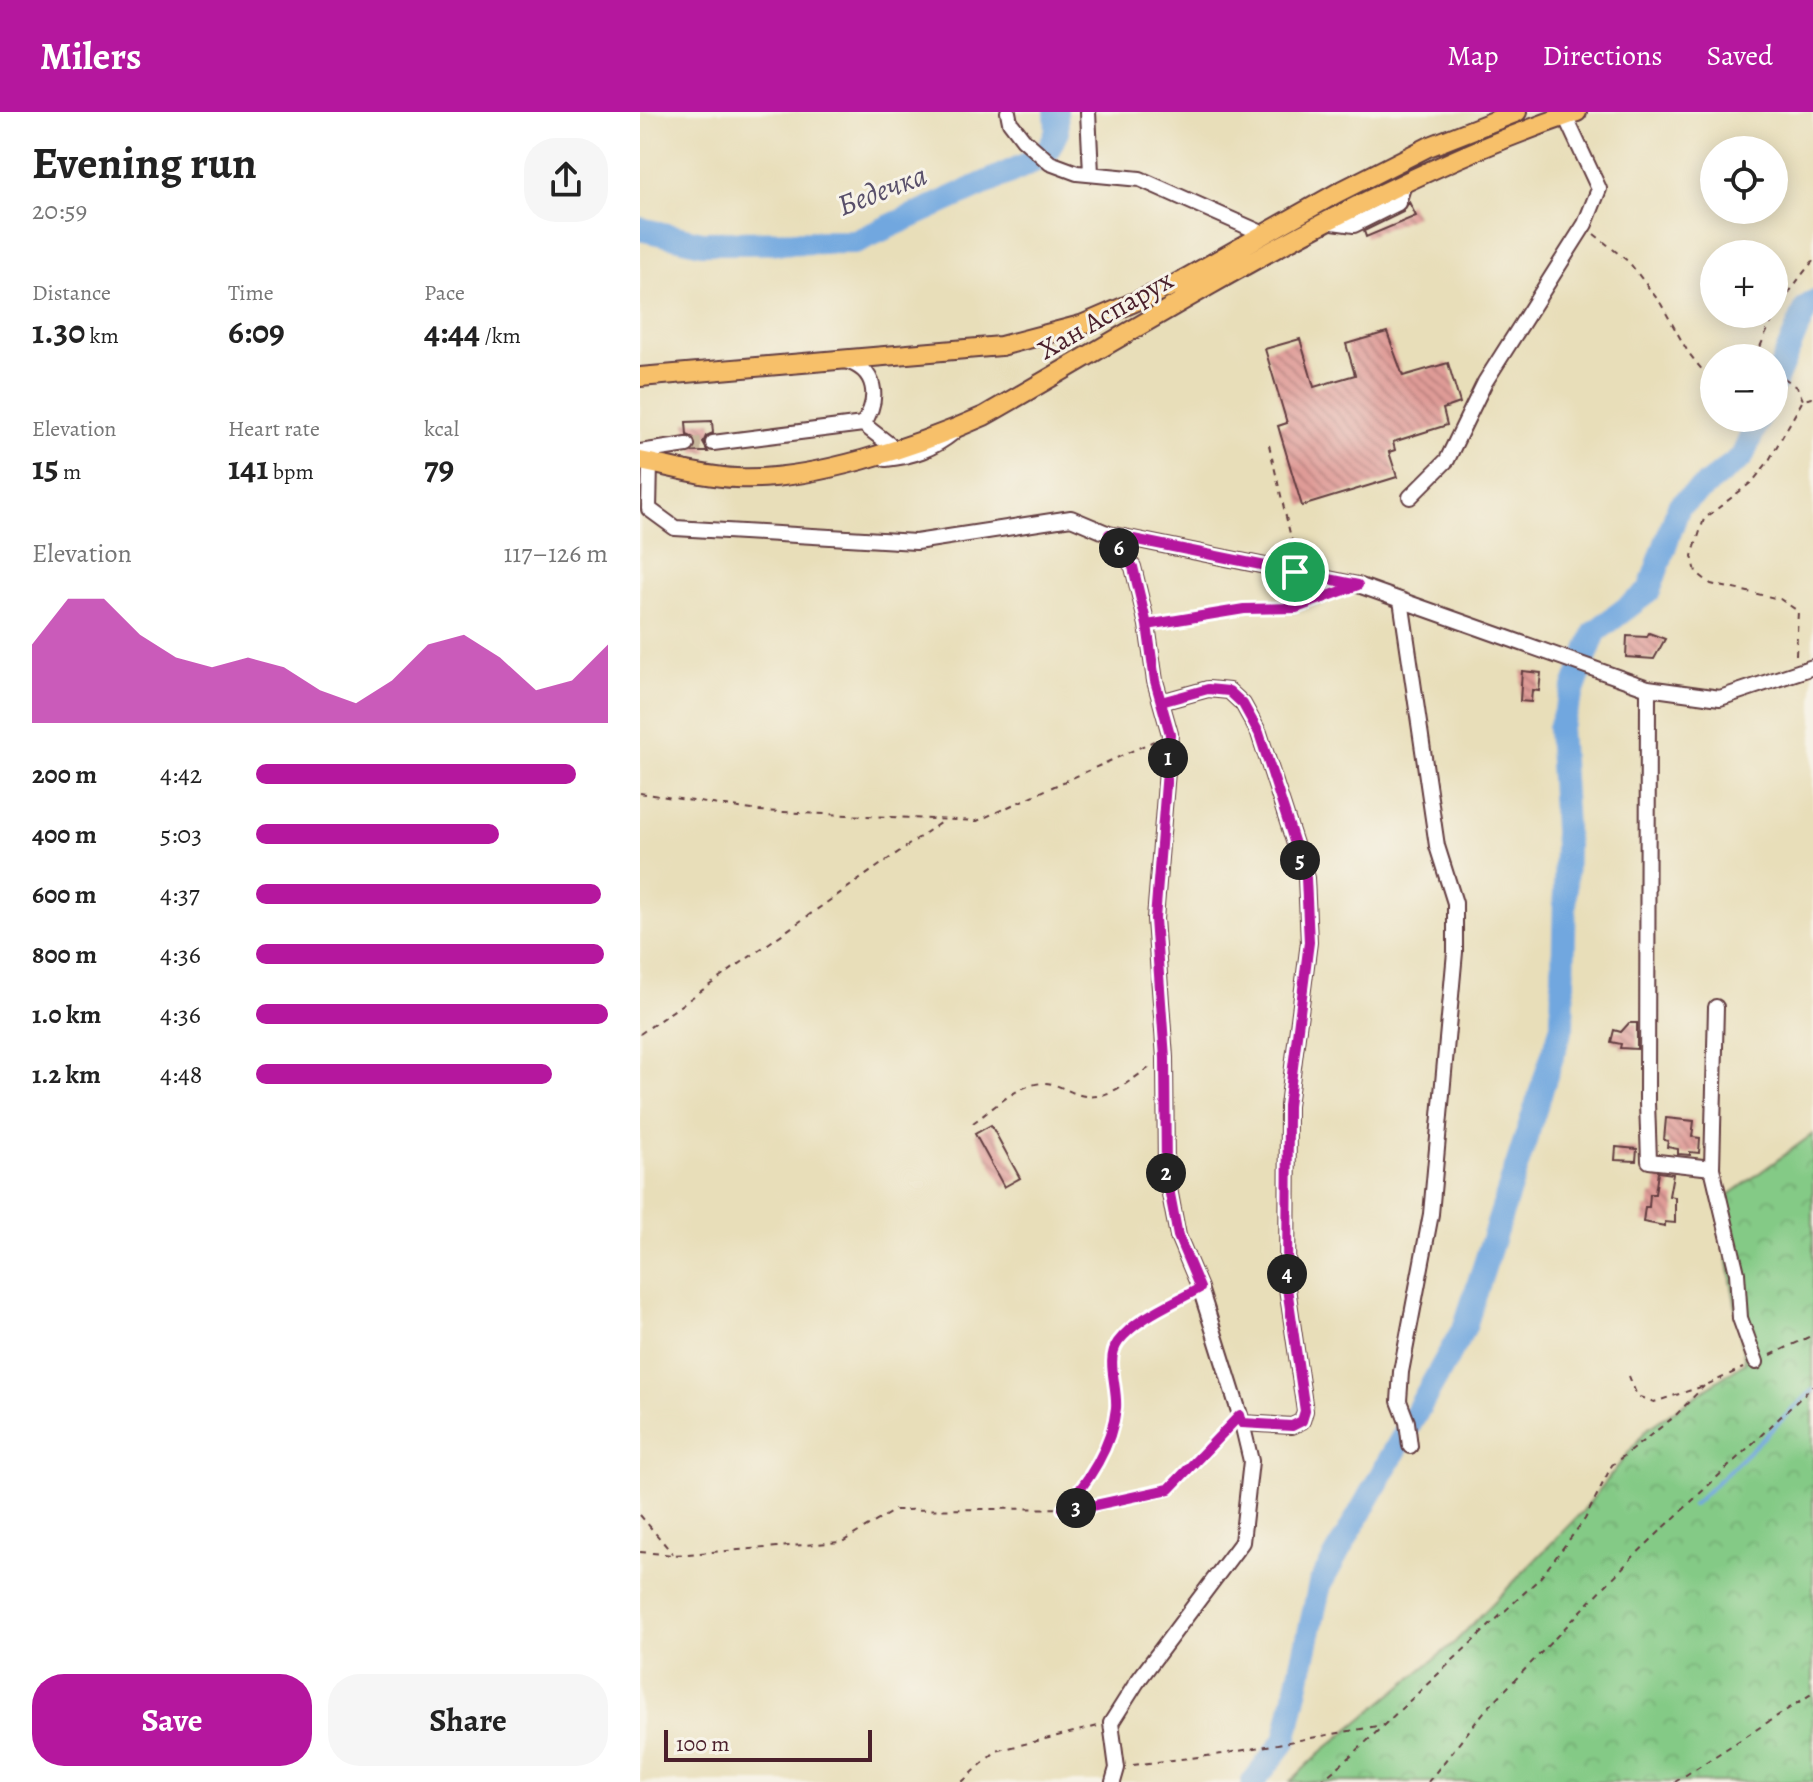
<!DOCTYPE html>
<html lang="en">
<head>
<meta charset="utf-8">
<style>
  :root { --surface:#fff; --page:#f6f6f6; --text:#222; --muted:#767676; --accent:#b5179e }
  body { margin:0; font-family:Alegreya,serif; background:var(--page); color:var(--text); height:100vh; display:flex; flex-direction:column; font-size:30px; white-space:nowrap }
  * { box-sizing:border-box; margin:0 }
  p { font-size:26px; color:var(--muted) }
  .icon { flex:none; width:44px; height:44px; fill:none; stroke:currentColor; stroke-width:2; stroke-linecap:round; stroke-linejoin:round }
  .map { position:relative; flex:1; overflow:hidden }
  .details { display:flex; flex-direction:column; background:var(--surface); width:640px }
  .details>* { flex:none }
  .fabs { position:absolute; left:1060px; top:24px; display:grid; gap:16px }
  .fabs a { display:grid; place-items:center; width:88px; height:88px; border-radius:50%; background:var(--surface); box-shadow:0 4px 20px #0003; font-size:40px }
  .scale { position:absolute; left:24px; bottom:20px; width:208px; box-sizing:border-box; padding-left:8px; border:4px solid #4a1f2b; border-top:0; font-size:22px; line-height:28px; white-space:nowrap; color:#4a1f2b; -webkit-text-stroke:6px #f7f3e8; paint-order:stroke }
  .pin { position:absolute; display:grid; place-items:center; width:68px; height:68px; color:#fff; margin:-34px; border:4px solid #fff; border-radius:50%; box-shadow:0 2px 8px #0007 }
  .km { position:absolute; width:40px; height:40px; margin:-20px; border-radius:50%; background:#222; color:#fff; font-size:22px; line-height:40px; text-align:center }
  .round { display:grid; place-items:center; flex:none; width:84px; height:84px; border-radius:32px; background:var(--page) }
  .overview { display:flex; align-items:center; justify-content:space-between; height:136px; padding:0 32px }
  h1 { font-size:44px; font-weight:700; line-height:60px }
  .figures { display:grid; grid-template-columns:repeat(3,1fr); gap:12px; height:136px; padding:8px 32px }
  .figures div { display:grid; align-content:center }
  .figures b { font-size:34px; font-weight:700 }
  .figures small { font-size:22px; font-weight:400 }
  .figures p { font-size:22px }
  .chart { height:224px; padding:16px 32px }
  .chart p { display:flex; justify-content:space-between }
  .chart svg { width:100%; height:144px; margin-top:8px; fill:var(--accent); opacity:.7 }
  .button { display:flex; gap:16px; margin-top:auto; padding:16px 32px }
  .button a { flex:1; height:92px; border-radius:32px; background:var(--accent); color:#fff; font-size:32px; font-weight:700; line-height:92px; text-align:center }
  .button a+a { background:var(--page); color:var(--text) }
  ul { padding:0 32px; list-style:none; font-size:26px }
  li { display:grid; grid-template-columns:128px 96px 1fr; align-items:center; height:60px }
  li i { height:20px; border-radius:10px; background:var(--accent) }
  header { display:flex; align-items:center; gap:48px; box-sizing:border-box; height:112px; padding:0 40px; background:var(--accent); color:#fff }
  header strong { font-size:38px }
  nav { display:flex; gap:44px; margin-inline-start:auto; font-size:28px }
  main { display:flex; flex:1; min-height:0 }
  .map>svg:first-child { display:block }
</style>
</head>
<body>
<header>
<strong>Milers</strong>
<nav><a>Map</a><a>Directions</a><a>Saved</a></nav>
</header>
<main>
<section class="details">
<div class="overview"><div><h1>Evening run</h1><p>20:59</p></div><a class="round"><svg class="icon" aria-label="share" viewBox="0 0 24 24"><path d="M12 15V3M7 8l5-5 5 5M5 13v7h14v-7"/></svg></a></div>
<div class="figures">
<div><p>Distance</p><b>1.30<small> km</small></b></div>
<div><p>Time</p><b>6:09</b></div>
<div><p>Pace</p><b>4:44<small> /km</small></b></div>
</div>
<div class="figures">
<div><p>Elevation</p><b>15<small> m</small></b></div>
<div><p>Heart rate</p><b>141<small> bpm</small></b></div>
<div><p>kcal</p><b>79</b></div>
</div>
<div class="chart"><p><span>Elevation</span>117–126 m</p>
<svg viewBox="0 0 160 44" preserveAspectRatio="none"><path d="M0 44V20L10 6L20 6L30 17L40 24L50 27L60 24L70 27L80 34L90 38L100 31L110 20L120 17L130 24L140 34L150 31L160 20V44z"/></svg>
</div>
<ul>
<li><b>200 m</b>4:42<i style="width:91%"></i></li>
<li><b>400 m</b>5:03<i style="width:69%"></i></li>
<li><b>600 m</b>4:37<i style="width:98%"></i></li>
<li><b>800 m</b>4:36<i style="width:99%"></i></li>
<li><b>1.0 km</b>4:36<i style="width:100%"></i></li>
<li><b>1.2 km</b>4:48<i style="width:84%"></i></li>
</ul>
<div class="button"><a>Save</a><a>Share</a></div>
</section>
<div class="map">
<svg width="1173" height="1670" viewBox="0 0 1173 1670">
  <defs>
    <pattern id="park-crowns" width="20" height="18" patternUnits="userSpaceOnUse" patternTransform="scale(2)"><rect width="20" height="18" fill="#84ca86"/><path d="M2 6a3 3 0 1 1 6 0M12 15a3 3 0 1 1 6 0" fill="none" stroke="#74ad74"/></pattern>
    <pattern id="building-back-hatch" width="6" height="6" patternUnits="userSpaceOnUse" patternTransform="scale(2)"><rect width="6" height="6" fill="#df9b97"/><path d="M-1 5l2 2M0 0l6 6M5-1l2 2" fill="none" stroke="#b77e7b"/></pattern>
  </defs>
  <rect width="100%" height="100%" fill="#f7f3e8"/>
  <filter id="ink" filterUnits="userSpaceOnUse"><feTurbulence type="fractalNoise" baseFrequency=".0125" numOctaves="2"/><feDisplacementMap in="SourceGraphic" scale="16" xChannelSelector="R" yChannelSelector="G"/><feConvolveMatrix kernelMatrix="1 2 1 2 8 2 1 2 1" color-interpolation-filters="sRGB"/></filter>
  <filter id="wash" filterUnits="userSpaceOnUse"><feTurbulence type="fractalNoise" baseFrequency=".006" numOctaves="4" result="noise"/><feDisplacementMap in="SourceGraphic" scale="32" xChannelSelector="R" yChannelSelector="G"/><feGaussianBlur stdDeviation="1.8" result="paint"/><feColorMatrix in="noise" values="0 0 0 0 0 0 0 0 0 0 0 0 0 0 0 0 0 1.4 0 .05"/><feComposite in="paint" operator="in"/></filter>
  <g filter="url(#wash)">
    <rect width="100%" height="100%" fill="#e8deb9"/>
    <!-- park -->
    <path fill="url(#park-crowns)" stroke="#677458" stroke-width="2" d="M1173 1022V1670H650L680 1641 814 1531 942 1400 1007 1317 1105 1250 1078 1091Z"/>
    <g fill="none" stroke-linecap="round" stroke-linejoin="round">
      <!-- stream -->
      <path stroke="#71a7df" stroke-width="4" d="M1053 1393 1173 1278"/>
      <!-- river -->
      <path stroke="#71a7df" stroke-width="24" d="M0 117 62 131 215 130 405 44 417 20 416 0
        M1134 272 1166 196 1173 190
        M613 1670 645 1629 680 1472 825 1214 922 914 926 733 919 616 955 520 1009 479 1039 394 1102 345 1119 306"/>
    </g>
    <g id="blocks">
      <!-- building -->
      <path fill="url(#building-back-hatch)" d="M769 90 776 104 726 125 724 119 763 100Z
        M747 220 763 264 808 251 820 291 803 297 807 313 753 330 755 338 749 340 757 365 662 394 638 314 647 311 625 237 660 227 674 275 715 263 706 232Z
        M72 309 73 321 66 324 63 331 68 340H53L57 331 54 326 47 323 46 310Z
        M1009 521 1025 527 1014 547 986 545 987 524 1007 525Z
        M882 559 901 561 899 579 892 578 891 590 880 589Z
        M989 911H997V937L980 936 981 932 971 930 974 918 981 920Z
        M1026 1006 1054 1009 1052 1025 1060 1026 1059 1041 1050 1040V1043L1038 1042V1037L1027 1035 1028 1029 1024 1028Z
        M351 1013 380 1066 364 1075 335 1022Z
        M976 1035 997 1037 996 1049 975 1048Z
        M1018 1060 1033 1062 1029 1084 1035 1085V1111L1025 1110V1114L1003 1110 1005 1095H1009L1010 1082H1015Z"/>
    </g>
  </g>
  <g filter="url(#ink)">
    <use href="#blocks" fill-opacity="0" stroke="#623c40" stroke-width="2"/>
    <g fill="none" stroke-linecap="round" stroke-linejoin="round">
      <!-- minor-tunnel -->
      <path stroke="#c8b89d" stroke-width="14" stroke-dasharray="14 7" stroke-linecap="butt" d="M47 333 73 331"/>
      <defs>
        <path id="minor" d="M368 0 370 10 383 27 410 51 437 61 500 67 624 122
          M448 0 451 61
          M686 109 714 113 758 91 765 69
          M205 249C237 257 240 287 223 312
          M73 331 223 312 254 336
          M0 340 47 333
          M246 347C273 344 293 337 314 320
          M10 351 9 397 35 416 276 430 431 406 469 422 493 455 507 513 515 569 530 622 515 807 525 946 526 1061 538 1124 560 1176 600 1303 611 1349 602 1430 497 1570 471 1611 477 1656 473 1670
          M770 385 807 348 845 270 945 112 959 77 925 4
          M469 422 718 473 1008 576 1080 586 1173 555
          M761 488 797 734 815 791V840L791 1102 761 1260 759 1289 767 1310 770 1334
          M1008 576 1007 990 1009 1049 1072 1056 1097 1161 1100 1206 1116 1250
          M521 590 568 577 589 579 603 592 619 621 666 766 669 830 648 994 647 1176 665 1299 662 1309 652 1314 602 1311
          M1072 1056 1076 895"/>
        <path id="major" d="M0 265 361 234 441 213 532 174 697 81 788 35 877 0
          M0 349C31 355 65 365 96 366 170 370 277 334 344 304 537 194 725 72 937 0"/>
      </defs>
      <!-- minor casing -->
      <use href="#minor" stroke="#623c40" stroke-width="18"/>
      <!-- major casing -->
      <use href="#major" stroke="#623c40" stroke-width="22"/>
      <!-- path -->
      <path stroke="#623c40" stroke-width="2" stroke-dasharray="6 6" stroke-linecap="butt" d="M954 122 989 150 1021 192 1048 240 1074 273
        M1116 246C1129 209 1148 179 1173 149
        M1134 259 1157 275 1163 288
        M629 333 652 430 654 447
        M520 510 604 497 656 496 691 483
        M1156 543 1158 499 1140 487 1071 472 1056 460 1052 444 1064 407 1113 369 1128 350 1163 288 1173 286
        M0 681 119 699 337 709 514 629
        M0 922 304 708
        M333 1011C354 996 375 974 402 971 414 970 425 978 437 982 464 992 487 970 509 956
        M1131 1243 1173 1223
        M989 1264 997 1284 1014 1290 1064 1274 1103 1256
        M423 1397C448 1371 476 1332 477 1293 477 1274 466 1251 477 1232 486 1215 531 1193 549 1183
        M0 1403 33 1442
        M0 1440 34 1443 202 1430 255 1398 442 1396 529 1377 588 1315
        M493 1653 582 1642 743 1613
        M322 1670 356 1639 458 1614
        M680 1670 710 1645 900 1466 945 1407 972 1353 1034 1305 1064 1274
        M788 1670 844 1600 993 1445 1173 1274
        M1035 1670 1173 1581"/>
      <!-- minor -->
      <use href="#minor" stroke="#fff" stroke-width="14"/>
      <!-- major -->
      <use href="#major" stroke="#f7c06b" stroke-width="18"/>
    </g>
  </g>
  <g fill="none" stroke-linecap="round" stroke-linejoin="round" filter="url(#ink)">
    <defs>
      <path id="route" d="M655 460 718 473 656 496 604 497 507 513 515 569 530 622 515 807 525 946 526 1061 538 1124 560 1176C534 1191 497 1205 478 1230 465 1248 478 1275 476 1296 472 1334 449 1370 423 1397L442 1396 529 1377 600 1303 602 1311 652 1314 662 1309 665 1299 647 1176 648 994 669 830 666 766 619 621 603 592 589 579 568 577 521 590 515 569 507 513 493 455 469 422 655 460"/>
    </defs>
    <!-- route casing -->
    <use href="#route" stroke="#fff" stroke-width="16"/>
    <!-- route -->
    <use href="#route" stroke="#b5179e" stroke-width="10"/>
  </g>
  <g text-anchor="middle" stroke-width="6" stroke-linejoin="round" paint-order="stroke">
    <!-- street labels -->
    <g font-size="28" fill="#4a1f2b" stroke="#f7f3e8">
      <text transform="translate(465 202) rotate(-30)" y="10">Хан Аспарух</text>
    </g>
    <!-- water labels -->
    <g font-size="30" font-style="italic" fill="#584f6a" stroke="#f7f3e8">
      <text transform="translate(242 78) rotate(-21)" y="10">Бедечка</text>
    </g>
  </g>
</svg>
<div class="fabs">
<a><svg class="icon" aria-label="locate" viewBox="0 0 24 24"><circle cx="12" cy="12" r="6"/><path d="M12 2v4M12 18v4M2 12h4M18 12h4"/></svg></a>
<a>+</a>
<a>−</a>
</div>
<div class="scale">100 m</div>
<div class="pin" style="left:655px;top:460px;background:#1e9e55"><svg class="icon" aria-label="arrive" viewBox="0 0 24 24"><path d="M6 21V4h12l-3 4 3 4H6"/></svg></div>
<b class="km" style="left:528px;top:646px">1</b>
<b class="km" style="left:526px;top:1061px">2</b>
<b class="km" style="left:436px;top:1396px">3</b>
<b class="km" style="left:647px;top:1162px">4</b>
<b class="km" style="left:660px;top:748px">5</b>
<b class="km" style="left:479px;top:436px">6</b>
</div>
</main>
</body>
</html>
